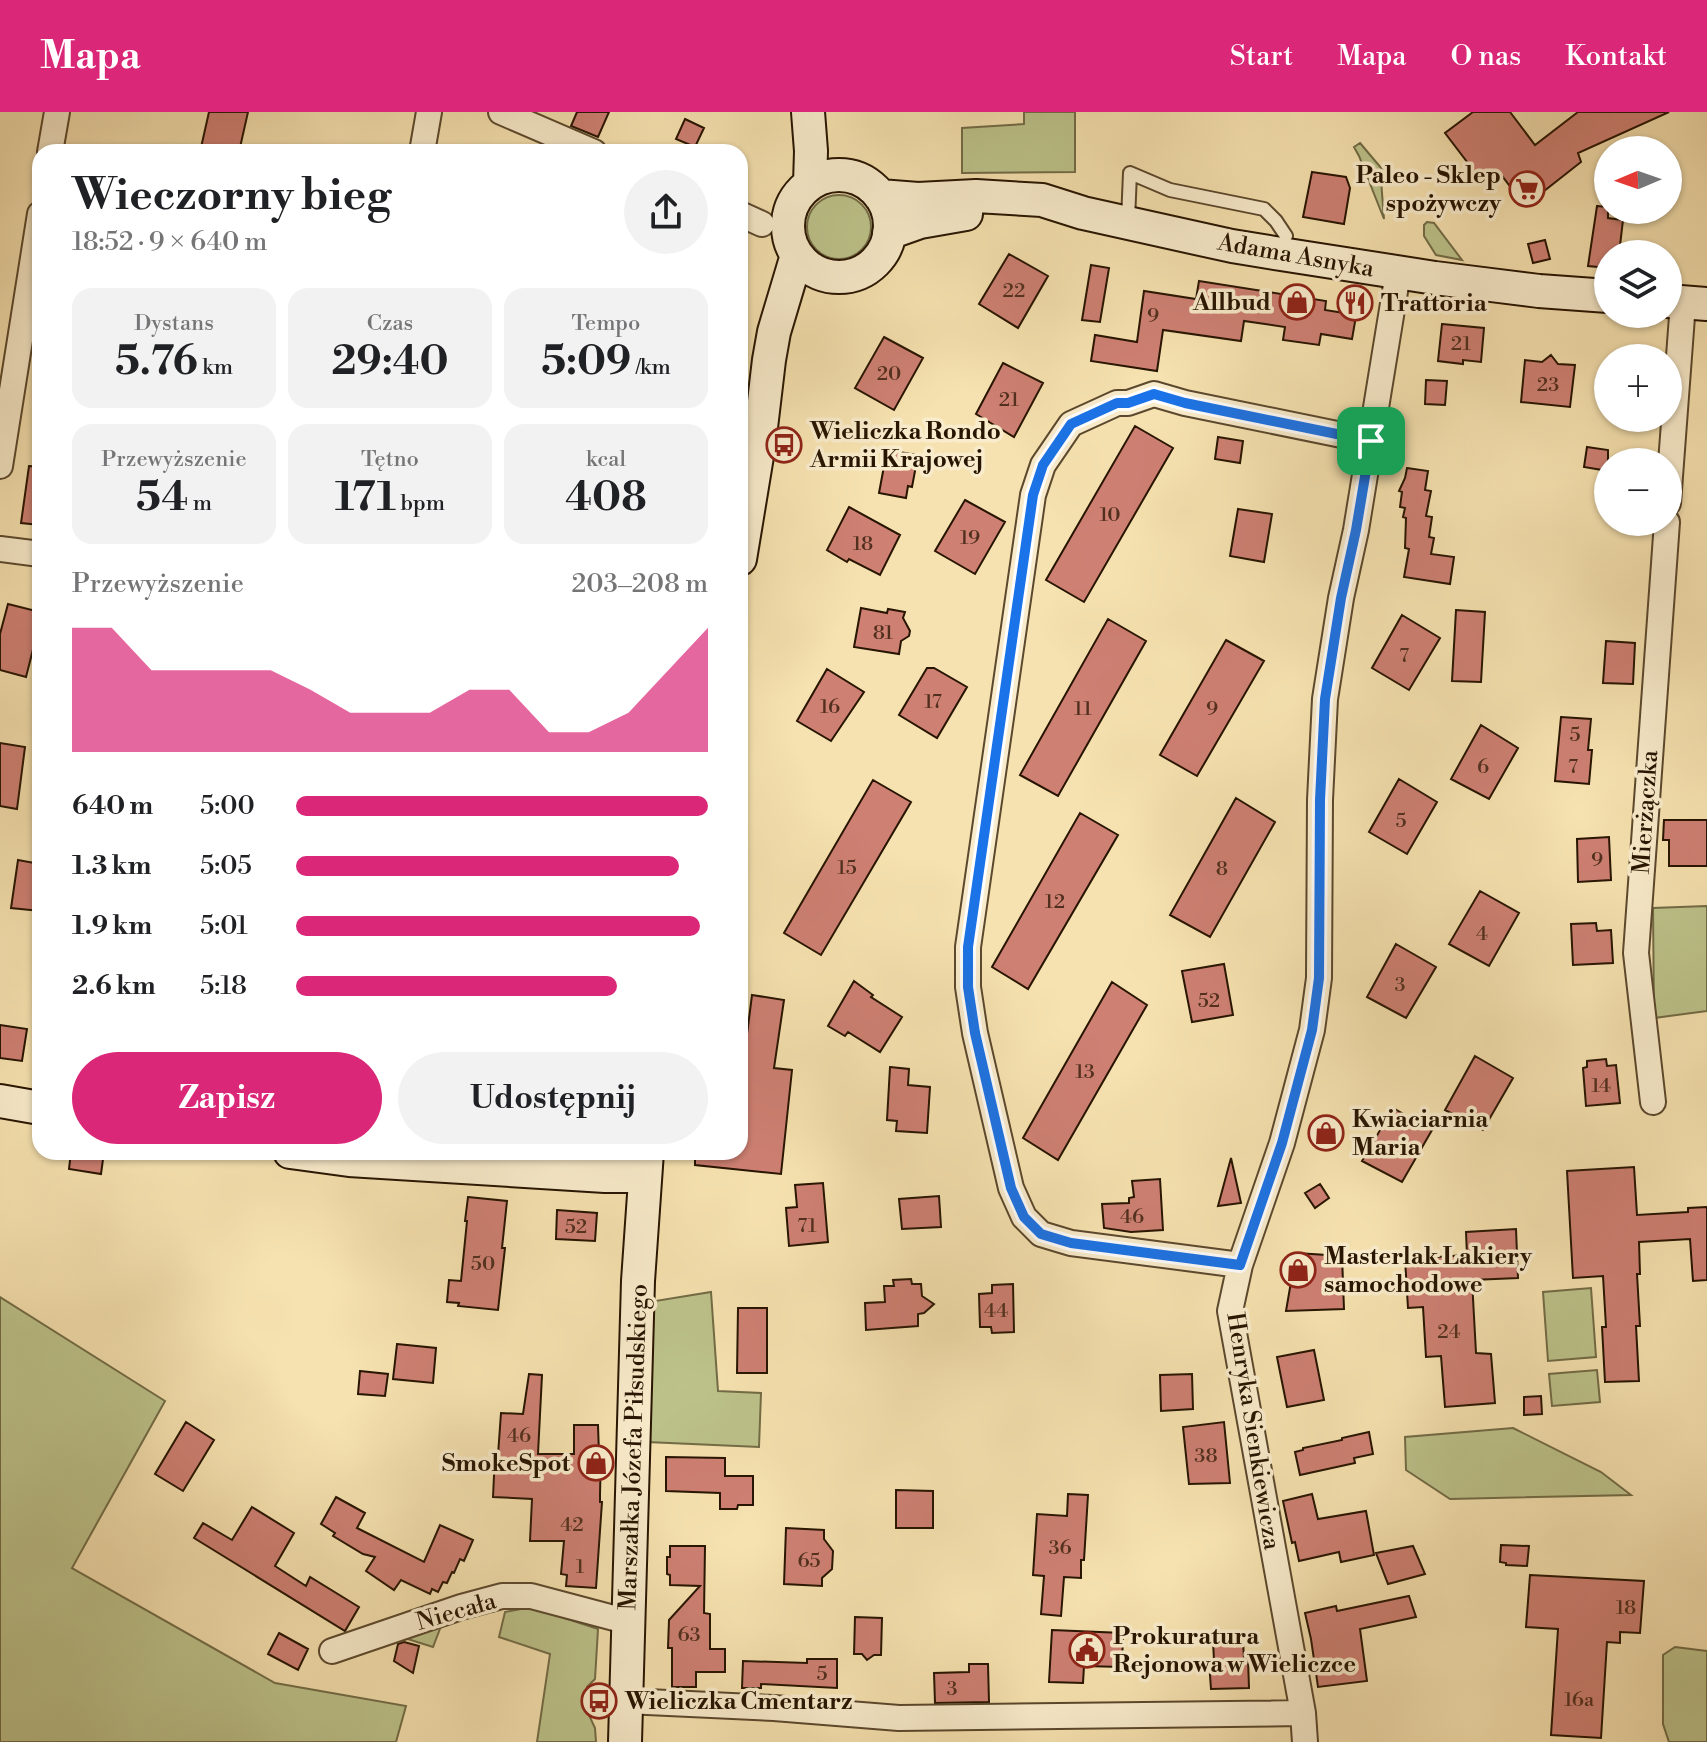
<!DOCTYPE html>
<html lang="pl">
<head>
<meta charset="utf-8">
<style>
  :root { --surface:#fff; --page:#f2f2f2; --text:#202124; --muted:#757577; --accent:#db2777 }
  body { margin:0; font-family:"Libre Bodoni",serif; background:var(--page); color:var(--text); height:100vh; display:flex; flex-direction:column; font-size:30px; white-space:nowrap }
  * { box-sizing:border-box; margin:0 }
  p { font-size:26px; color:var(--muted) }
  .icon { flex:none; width:44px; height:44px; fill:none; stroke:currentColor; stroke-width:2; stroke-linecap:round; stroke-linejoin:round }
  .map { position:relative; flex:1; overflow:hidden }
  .details { position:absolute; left:32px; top:32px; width:716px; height:1016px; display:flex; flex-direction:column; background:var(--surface); border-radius:24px; box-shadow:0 2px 6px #0004 }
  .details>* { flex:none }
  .needle { width:52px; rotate:268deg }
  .controls { position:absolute; left:1594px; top:24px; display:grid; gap:16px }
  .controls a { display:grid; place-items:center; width:88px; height:88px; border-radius:50%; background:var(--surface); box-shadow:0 2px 6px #0004; font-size:40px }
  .pin { position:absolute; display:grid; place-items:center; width:68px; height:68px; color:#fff; margin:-34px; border-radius:16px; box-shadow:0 4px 12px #0006 }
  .round { display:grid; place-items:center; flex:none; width:84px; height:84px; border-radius:42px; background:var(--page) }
  .summary { display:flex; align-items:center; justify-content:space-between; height:136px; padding:0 40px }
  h1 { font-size:44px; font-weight:800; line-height:60px }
  .metrics { display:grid; grid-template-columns:repeat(3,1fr); gap:12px; height:136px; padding:8px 40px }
  .metrics div { display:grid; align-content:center; border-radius:20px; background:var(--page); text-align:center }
  .metrics b { font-size:40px; font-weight:800 }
  .metrics small { font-size:22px; font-weight:400 }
  .metrics p { font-size:22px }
  .chart { height:224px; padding:16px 40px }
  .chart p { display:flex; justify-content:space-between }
  .chart svg { width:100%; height:144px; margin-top:8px; fill:var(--accent); opacity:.7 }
  .primary-button { display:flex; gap:16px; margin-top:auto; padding:16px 40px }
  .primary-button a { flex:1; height:92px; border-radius:48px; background:var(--accent); color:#fff; font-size:32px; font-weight:800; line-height:92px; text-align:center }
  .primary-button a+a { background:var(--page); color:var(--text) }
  ul { padding:0 40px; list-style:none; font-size:26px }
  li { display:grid; grid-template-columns:128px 96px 1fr; align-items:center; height:60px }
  li i { height:20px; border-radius:10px; background:var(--accent) }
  header { display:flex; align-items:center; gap:48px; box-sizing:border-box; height:112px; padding:0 40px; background:var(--accent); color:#fff }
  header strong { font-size:38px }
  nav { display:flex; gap:44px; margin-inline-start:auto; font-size:28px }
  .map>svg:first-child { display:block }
</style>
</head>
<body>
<header>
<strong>Mapa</strong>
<nav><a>Start</a><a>Mapa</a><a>O nas</a><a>Kontakt</a></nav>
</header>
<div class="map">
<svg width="1707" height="1630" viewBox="0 0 1707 1630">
  <rect width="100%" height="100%" fill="#f6e2b0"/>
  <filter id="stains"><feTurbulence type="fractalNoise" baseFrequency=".0025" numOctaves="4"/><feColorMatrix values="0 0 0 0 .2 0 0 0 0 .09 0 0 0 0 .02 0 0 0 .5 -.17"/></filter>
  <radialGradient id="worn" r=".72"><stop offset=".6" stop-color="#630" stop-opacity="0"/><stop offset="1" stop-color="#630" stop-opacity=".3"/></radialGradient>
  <!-- green -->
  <path fill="#bdc38b" stroke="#726c46" stroke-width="2" d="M1024 0H1075V60L962 61V16L1024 12Z
    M1360 31 1387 63 1381 68 1384 107 1359 44 1354 35Z
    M807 115a32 32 0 1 1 64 0a32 32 0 1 1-64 0Z
    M1427 110 1434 111 1462 148 1436 143 1424 124V113Z
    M1707 794V899L1654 906 1653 796Z
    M1591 1176 1596 1245 1548 1249 1543 1180Z
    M711 1180 718 1279 761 1281 759 1335 647 1330 649 1190Z
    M0 1185 165 1289 72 1456 275 1571 406 1594 396 1630H0Z
    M1597 1258 1600 1290 1552 1294 1549 1262Z
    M1513 1316 1601 1360 1631 1383 1450 1387 1406 1358 1405 1325Z
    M531 1495 598 1517 595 1567 587 1575 588 1601 595 1616 596 1630H537L550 1542 499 1525 505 1500Z
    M443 1509 433 1535 398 1524Z
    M1675 1535 1707 1539V1630H1669L1663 1612V1543Z"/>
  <!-- building -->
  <path fill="#ce8073" stroke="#271401" stroke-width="2" d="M209 0H248L239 40H200Z
    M577 0H609L598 25 571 14Z
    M1473 0H1510L1535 33 1578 0H1669L1578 41 1581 50 1525 94 1499 60 1484 72 1445 21Z
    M685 7 704 16 695 35 676 27Z
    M1312 60 1346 65 1350 76 1344 112 1303 105Z
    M1597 94 1608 95V106L1623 108 1619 142H1608V156L1588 154Z
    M1545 128 1550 147 1533 151 1528 132Z
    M1009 142 1048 164 1018 216 979 192Z
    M1091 153 1109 156 1100 210 1082 208Z
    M1199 169 1326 189 1325 198 1350 202 1355 210 1352 227 1321 222 1319 233 1283 228 1285 215 1244 209 1241 229 1163 218 1157 259 1091 249 1095 223 1137 230 1144 179 1196 187Z
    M1442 212 1484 216 1481 250 1463 248V252L1438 249Z
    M884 225 923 246 894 298 855 276Z
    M1551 243 1558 252 1575 253 1570 295 1521 290 1525 248 1542 250Z
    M1003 251 1043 271 1014 325 976 302Z
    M1426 268 1447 269 1445 293 1425 292Z
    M1135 314 1173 336 1084 490 1046 468Z
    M1218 325 1243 329 1240 351 1215 347Z
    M1587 335 1608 338V359L1584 355Z
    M887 338 918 343 912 375 908 374 906 386 879 381Z
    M29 354 40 355V413L21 411Z
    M1407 356 1428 359 1425 378 1431 379 1426 404 1432 405 1429 425 1434 426 1431 442 1454 445 1450 472 1404 465 1409 437 1405 436 1406 406 1403 405 1405 396 1400 395 1402 380 1399 379 1405 366Z
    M965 388 1005 410 975 462 935 439Z
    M849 395 900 423 880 463 849 447 847 450 827 438Z
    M1238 397 1272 402 1264 450 1230 444Z
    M8 492 40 500V510L26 565 0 558V522Z
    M861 496 887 501 888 497 905 500 903 506 910 519 909 524 901 529 899 542 854 535Z
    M1456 498 1485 500 1481 570 1452 569Z
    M1402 503 1440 526 1409 578 1372 556Z
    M1108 507 1146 529 1058 684 1020 663Z
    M1226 528 1264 549 1197 664 1160 643Z
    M1606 529 1635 531 1633 572 1603 571Z
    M927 556H934L967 575 937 626 899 603Z
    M827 557 864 580 831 629 797 609Z
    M1561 605 1591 607 1588 638H1592L1589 672 1555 669Z
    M1481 613 1518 636 1489 687 1451 667Z
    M0 631 25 635 17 697 0 694Z
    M1399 667 1437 690 1407 742 1369 720Z
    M873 668 911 690 821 843 784 821Z
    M1236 686 1275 710 1210 825 1170 803Z
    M1080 701 1118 723 1028 877 992 855Z
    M1664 708H1707V754H1669V728H1663Z
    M1609 725 1611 768 1578 770 1577 727Z
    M18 748 40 752V799L11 796Z
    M1480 779 1519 801 1489 854 1449 832Z
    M1596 811 1597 819 1611 818 1613 851 1573 853 1571 812Z
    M1396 832 1436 855 1406 906 1367 885Z
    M1224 852 1233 903 1192 910 1182 859Z
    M854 869 873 883 871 885 902 905 880 940 848 920 845 924 828 914Z
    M1112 870 1147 893 1058 1048 1023 1026Z
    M752 883 784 888 774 956 792 958 781 1062 695 1053V1040H740V953H743Z
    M0 913 27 917 22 949 0 946Z
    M1475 944 1513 966 1483 1018 1445 998Z
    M1606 947 1607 954 1616 953 1620 991 1586 994 1583 956 1587 955V949Z
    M890 955 909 957 908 973 930 975 927 1021 896 1019 897 1009 887 1008Z
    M1393 996 1432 1018 1402 1070 1362 1049Z
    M71 1040H104L101 1062 69 1057Z
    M1231 1046 1241 1091 1218 1094Z
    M1634 1055 1637 1103 1688 1100V1096L1707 1095V1168L1693 1169 1690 1127 1639 1130 1640 1162H1637L1640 1214H1636L1639 1269 1605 1270 1602 1215H1606L1603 1164 1573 1166 1567 1059Z
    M1160 1067 1163 1118 1131 1120 1104 1116 1102 1092 1129 1091V1086L1134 1085 1132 1069Z
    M823 1071 828 1130 789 1134 786 1096 797 1095 795 1073Z
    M1320 1072 1329 1086 1315 1096 1305 1081Z
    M939 1084 941 1115 902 1117 899 1087Z
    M468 1085 507 1089 502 1136H505L498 1198 458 1194 459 1191 447 1190 449 1168 461 1169 467 1109H465Z
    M557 1098 597 1101 595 1129 556 1127Z
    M1516 1117 1518 1166 1472 1168 1476 1241 1491 1242 1495 1291 1445 1295 1441 1244 1426 1245 1423 1195 1408 1196 1405 1147 1467 1143 1466 1120Z
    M1296 1141 1342 1144 1344 1197 1286 1199Z
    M911 1167 912 1172H921L922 1184 934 1192 924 1201 918 1202V1214L866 1218 865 1191 885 1190 884 1174H894L893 1168Z
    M1013 1172 1014 1220 992 1221 991 1215H980L979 1182 992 1181V1173Z
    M738 1196H767V1261H737Z
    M397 1232 436 1236 433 1271 393 1267Z
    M1314 1238 1324 1288 1287 1295 1277 1245Z
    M360 1259 388 1262 385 1284 358 1282Z
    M529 1262 542 1263 538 1342H574V1313H598L599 1343 601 1342 600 1382V1390H602L596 1476 566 1474 567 1463 561 1462 564 1429H530L532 1387 493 1385 495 1343H498L501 1301 523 1302Z
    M1192 1262 1193 1297 1161 1299 1160 1263Z
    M1541 1284 1542 1302 1524 1303V1285Z
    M186 1310 214 1328 183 1379 155 1362Z
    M1224 1310 1230 1371 1189 1372 1183 1315Z
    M1369 1320 1373 1342 1354 1346 1355 1351 1300 1363 1295 1340 1303 1338V1336L1342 1328V1326Z
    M666 1345 725 1346V1364H753V1393H738L737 1397H720V1381L666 1379Z
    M896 1378 933 1379V1416H896Z
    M1068 1382 1088 1383 1084 1448H1081V1466L1064 1465 1061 1504 1041 1502 1044 1464 1033 1463 1037 1402 1067 1404Z
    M1312 1382 1318 1407 1366 1399 1374 1443 1341 1450 1339 1440 1299 1449 1295 1430 1292 1431 1283 1389Z
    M336 1385 365 1401 357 1416 424 1450 440 1413 473 1428 464 1449 460 1447 454 1461 452 1460 447 1471 443 1470 438 1480 432 1477 430 1482 401 1468 394 1478 366 1459 375 1445 363 1442 333 1424 335 1421 321 1412Z
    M252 1395 294 1421 275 1454 306 1474 310 1465 359 1495 345 1519 194 1426 203 1411 232 1428Z
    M786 1416 824 1418V1427L833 1439 832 1457 822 1466V1474L784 1472Z
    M1501 1433 1529 1434 1527 1454 1506 1453V1451L1500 1450Z
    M670 1434H705L704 1501 710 1502V1537H725V1560H696V1575H672V1536H668L669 1508 700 1474 670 1473V1463L667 1462V1445H670Z
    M1413 1434 1425 1462 1388 1472 1376 1441Z
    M1530 1463 1644 1469 1640 1521 1620 1520V1531L1607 1530 1601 1626 1551 1623 1558 1517 1526 1515Z
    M1409 1484 1416 1505 1360 1517 1367 1569 1318 1575 1311 1527 1305 1501 1336 1494 1337 1499Z
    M855 1505 882 1506 881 1543H874L867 1548 862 1542H854Z
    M1052 1518 1123 1521 1122 1555 1084 1554 1083 1571 1049 1570Z
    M279 1521 308 1537 298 1558 268 1542Z
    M1243 1528 1244 1547H1248L1249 1576 1211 1577 1209 1549 1214 1548 1213 1529Z
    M404 1530 419 1534 413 1561 394 1549 398 1532Z
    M807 1547H837V1576L761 1572V1576H742L743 1549 807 1551Z
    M969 1552H988L989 1590 935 1591 934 1561 969 1560Z"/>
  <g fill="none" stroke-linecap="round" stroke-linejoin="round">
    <defs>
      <path id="lane" d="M1128 108 1130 61 1170 78 1264 97 1276 109 1286 124"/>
      <path id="street" d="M501 0 594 40
        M50 40 57 0
        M422 40 429 0
        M740 102 762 112
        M0 354 40 102
        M1668 391 1683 191
        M0 437 40 442
        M1653 990 1636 841 1667 410
        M1240 1153 1071 1131 1041 1122 1024 1105 1011 1076 975 921 968 875V835L1033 383 1043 353 1071 312 1117 291H1128L1154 282 1185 291 1371 329
        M332 1539 461 1495 502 1484H531L629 1510
        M626 1589 774 1596 899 1606 1303 1601
        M1305 1630 1303 1601 1230 1199 1240 1153 1282 1031 1312 918 1319 866 1320 688 1325 587 1341 486 1356 418 1398 161"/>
      <path id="secondary" d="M808 0 811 39 810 72
        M788 114a51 51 0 1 1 102 0a51 51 0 1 1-102 0Z
        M880 84 918 87 976 84 1042 88 1083 101 1232 134 1281 142 1435 166 1539 179 1608 184
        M889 121 920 110 966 102
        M1668 189 1707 192
        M740 447 759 332 769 248 774 220 797 143
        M0 989 40 996
        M290 1040 349 1048 605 1064H644
        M625 1630 638 1169 647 1040"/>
    </defs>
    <!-- lane casing -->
    <use href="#lane" stroke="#5b482d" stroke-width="16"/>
    <!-- street casing -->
    <use href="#street" stroke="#5b482d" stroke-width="28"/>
    <!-- secondary casing -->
    <use href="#secondary" stroke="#271401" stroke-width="36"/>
    <!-- lane -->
    <use href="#lane" stroke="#f9eccc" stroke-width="12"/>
    <!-- street -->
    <use href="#street" stroke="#f9eccc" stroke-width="24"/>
    <!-- secondary -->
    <use href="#secondary" stroke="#f9eccc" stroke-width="32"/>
  </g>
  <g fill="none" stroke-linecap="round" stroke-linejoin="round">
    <defs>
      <path id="route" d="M1154 282 1185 291 1371 329 1356 418 1341 486 1325 587 1320 688 1319 866 1312 918 1282 1031 1240 1153 1071 1131 1041 1122 1024 1105 1011 1076 975 921 968 875V835L1033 383 1043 353 1071 312 1117 291H1128Z"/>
    </defs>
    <!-- route casing -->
    <use href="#route" stroke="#fff" stroke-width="16"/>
    <!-- route -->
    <use href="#route" stroke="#1a73e8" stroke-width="10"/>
  </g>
  <!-- icons -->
  <defs>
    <symbol id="supermarket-ring" viewBox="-11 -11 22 22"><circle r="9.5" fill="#f9eccc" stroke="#8f2418" stroke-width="1.5"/><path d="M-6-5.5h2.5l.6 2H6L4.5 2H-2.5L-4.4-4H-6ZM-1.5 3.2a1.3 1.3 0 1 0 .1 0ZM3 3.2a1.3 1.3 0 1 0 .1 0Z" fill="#8f2418"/></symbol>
    <symbol id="shop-ring" viewBox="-11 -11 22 22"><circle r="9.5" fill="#f9eccc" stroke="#8f2418" stroke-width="1.5"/><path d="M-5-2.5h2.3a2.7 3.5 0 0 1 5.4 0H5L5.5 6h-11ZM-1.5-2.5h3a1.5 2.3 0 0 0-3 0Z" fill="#8f2418"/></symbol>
    <symbol id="restaurant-ring" viewBox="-11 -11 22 22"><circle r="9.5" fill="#f9eccc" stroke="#8f2418" stroke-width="1.5"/><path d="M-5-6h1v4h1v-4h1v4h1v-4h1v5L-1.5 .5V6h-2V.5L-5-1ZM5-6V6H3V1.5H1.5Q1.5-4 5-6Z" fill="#8f2418"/></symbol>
    <symbol id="bus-ring" viewBox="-11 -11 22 22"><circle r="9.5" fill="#f9eccc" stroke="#8f2418" stroke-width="1.5"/><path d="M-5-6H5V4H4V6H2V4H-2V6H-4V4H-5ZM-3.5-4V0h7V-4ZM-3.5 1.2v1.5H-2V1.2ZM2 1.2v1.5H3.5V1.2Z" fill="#8f2418"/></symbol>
    <symbol id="civic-ring" viewBox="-11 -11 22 22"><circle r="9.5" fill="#f9eccc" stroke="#8f2418" stroke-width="1.5"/><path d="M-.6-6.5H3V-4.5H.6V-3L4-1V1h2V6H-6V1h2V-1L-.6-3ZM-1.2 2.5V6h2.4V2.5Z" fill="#8f2418"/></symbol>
  </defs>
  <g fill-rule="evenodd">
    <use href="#supermarket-ring" x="1507" y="57" width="40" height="40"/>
    <use href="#shop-ring" x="1277" y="170" width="40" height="40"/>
    <use href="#restaurant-ring" x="1335" y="171" width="40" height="40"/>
    <use href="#bus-ring" x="764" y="313" width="40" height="40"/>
    <use href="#shop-ring" x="1306" y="1001" width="40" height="40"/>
    <use href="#shop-ring" x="1278" y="1138" width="40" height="40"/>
    <use href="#shop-ring" x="576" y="1331" width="40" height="40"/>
    <use href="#civic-ring" x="1067" y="1518" width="40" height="40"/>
    <use href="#bus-ring" x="579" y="1569" width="40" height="40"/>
  </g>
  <g text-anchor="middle" stroke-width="7" stroke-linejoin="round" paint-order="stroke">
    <!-- number labels -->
    <g font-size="20" fill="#512f1e">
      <text x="1014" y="185">22</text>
      <text x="1153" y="210">9</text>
      <text x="1461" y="238">21</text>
      <text x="889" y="268">20</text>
      <text x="1548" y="279">23</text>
      <text x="1009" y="294">21</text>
      <text x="1110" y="409">10</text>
      <text x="970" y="432">19</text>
      <text x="863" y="438">18</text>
      <text x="883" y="527">81</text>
      <text x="1404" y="550">7</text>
      <text x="933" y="596">17</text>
      <text x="830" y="601">16</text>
      <text x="1083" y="603">11</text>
      <text x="1212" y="603">9</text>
      <text x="1575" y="629">5</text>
      <text x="1483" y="661">6</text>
      <text x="1573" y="661">7</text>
      <text x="1401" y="715">5</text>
      <text x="1597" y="754">9</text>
      <text x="847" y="762">15</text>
      <text x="1222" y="763">8</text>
      <text x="1055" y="796">12</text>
      <text x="1482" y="828">4</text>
      <text x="1400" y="879">3</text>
      <text x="1209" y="895">52</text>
      <text x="1085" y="966">13</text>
      <text x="1601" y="980">14</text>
      <text x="1132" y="1111">46</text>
      <text x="807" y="1120">71</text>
      <text x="576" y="1121">52</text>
      <text x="483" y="1158">50</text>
      <text x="996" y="1205">44</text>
      <text x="1449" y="1226">24</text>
      <text x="519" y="1330">46</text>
      <text x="1206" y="1350">38</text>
      <text x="572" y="1419">42</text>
      <text x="1060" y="1442">36</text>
      <text x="809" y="1455">65</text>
      <text x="580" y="1461">1</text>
      <text x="1626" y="1502">18</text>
      <text x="689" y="1529">63</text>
      <text x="822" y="1568">5</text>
      <text x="952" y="1583">3</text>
      <text x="1579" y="1594">16a</text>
    </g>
    <!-- poi labels -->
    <g font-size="24" font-weight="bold" fill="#271401" stroke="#f9eccc" text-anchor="start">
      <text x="1501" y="71" text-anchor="end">Paleo - Sklep<tspan x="1501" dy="28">spożywczy</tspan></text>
      <text x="1271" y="198" text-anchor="end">Allbud</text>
      <text x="1381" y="199">Trattoria</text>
      <text x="810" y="327">Wieliczka Rondo<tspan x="810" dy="28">Armii Krajowej</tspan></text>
      <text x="1352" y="1015">Kwiaciarnia<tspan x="1352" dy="28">Maria</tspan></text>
      <text x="1324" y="1152">Masterlak Lakiery<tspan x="1324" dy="28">samochodowe</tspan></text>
      <text x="570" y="1359" text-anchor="end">SmokeSpot</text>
      <text x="1113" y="1532">Prokuratura<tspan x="1113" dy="28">Rejonowa w Wieliczce</tspan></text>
      <text x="625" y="1597">Wieliczka Cmentarz</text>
    </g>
    <!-- street labels -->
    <g font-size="24" fill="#271401" stroke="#f9eccc">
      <text transform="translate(1296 143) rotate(10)" y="8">Adama Asnyka</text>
      <text transform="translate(1645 700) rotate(-86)" y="8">Mierżączka</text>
      <text transform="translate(1254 1319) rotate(81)" y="8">Henryka Sienkiewicza</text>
      <text transform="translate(633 1335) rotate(-88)" y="8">Marszałka Józefa Piłsudskiego</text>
      <text transform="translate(456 1499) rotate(-16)" y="8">Niecała</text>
    </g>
  </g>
  <rect width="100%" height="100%" filter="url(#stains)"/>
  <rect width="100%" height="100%" fill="url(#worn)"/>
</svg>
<div class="controls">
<a><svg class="needle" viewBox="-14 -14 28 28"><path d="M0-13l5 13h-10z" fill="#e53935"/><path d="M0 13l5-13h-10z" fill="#757577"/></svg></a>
<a><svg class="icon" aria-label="layers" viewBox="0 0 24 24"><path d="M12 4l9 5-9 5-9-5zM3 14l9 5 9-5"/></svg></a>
<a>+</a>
<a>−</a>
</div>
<div class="pin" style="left:1371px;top:329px;background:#1e9e55"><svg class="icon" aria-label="arrive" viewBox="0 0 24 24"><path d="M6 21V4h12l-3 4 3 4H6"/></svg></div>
<section class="details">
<div class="summary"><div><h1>Wieczorny bieg</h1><p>18:52 · 9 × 640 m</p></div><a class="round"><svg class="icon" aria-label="share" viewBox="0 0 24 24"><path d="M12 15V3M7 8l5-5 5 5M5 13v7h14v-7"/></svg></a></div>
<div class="metrics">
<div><p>Dystans</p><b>5.76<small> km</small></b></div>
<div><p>Czas</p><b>29:40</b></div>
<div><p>Tempo</p><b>5:09<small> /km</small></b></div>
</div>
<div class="metrics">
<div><p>Przewyższenie</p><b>54<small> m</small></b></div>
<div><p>Tętno</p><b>171<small> bpm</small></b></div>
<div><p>kcal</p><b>408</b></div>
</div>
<div class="chart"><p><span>Przewyższenie</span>203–208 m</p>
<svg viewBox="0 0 160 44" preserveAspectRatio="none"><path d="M0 44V6L10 6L20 19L30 19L40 19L50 19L60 25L70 32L80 32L90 32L100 25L110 25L120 38L130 38L140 32L150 19L160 6V44z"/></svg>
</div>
<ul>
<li><b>640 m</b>5:00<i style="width:100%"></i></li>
<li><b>1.3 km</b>5:05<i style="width:93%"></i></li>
<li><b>1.9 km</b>5:01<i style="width:98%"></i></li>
<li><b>2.6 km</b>5:18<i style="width:78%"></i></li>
</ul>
<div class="primary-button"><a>Zapisz</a><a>Udostępnij</a></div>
</section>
</div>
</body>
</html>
